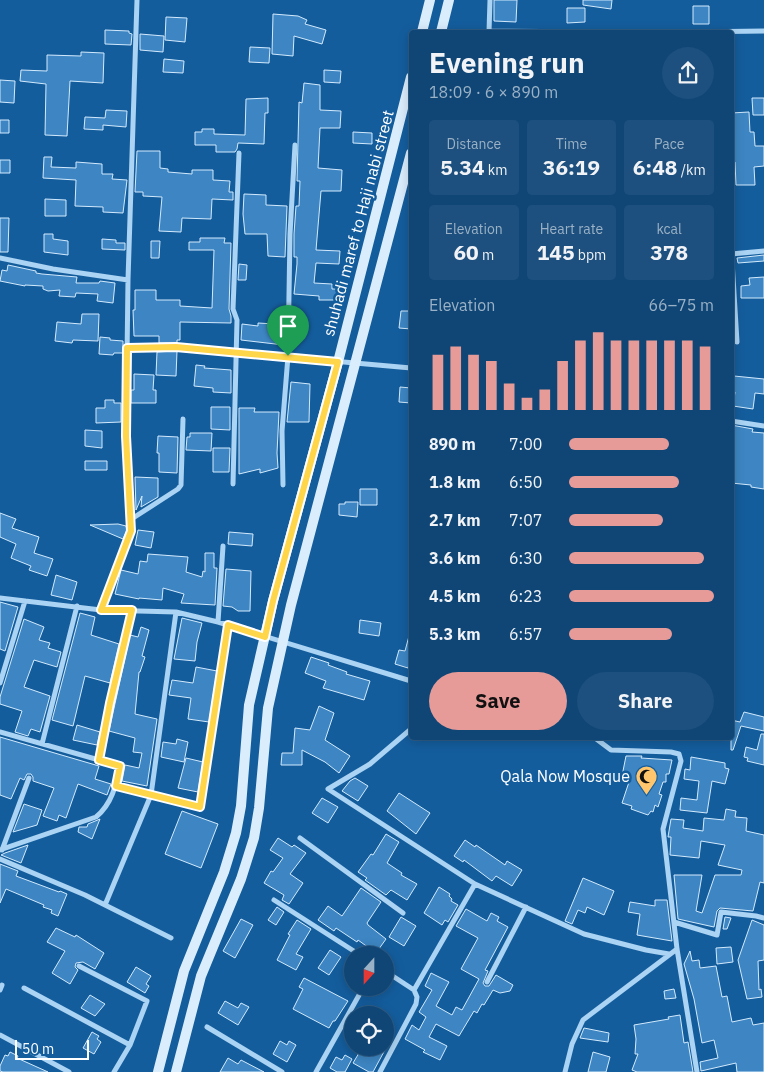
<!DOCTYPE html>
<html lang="en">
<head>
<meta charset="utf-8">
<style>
  :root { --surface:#0f4676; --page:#1d507e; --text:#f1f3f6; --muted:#9bb1c5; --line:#2f5e88; --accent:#e69b98 }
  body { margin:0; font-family:"IBM Plex Sans",sans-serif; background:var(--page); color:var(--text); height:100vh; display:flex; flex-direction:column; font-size:19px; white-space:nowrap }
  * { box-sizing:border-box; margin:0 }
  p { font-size:16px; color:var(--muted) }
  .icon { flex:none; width:28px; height:28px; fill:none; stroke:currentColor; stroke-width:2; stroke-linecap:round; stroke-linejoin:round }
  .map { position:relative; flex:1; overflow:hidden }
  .panel { position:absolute; left:409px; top:30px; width:325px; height:710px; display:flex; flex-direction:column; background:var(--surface); border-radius:5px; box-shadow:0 2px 12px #0003,0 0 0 1px var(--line) }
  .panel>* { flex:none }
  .needle { width:32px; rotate:201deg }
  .buttons { position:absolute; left:344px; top:946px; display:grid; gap:10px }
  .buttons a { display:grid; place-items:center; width:50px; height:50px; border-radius:50%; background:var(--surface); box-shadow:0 2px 12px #0003,0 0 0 1px var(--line); font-size:25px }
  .scale { position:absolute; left:15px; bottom:12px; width:74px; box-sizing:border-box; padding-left:5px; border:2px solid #fff; border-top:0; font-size:14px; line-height:18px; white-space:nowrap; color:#fff; -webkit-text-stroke:4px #145d9d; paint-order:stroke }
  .pin { position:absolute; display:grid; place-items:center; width:42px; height:42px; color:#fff; margin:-51px -21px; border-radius:50% 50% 50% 0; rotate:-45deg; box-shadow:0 0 5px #0007 }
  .pin .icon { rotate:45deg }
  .round { display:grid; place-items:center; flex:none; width:52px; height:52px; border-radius:26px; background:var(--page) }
  .head { display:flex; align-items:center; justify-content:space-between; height:85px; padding:0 20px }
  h1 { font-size:28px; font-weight:700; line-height:38px }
  .stats { display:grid; grid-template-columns:repeat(3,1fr); gap:8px; height:85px; padding:5px 20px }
  .stats div { display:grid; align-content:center; border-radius:5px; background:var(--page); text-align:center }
  .stats b { font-size:21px; font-weight:700 }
  .stats small { font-size:14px; font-weight:400 }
  .stats p { font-size:14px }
  .chart { height:140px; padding:10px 20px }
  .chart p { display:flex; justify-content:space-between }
  .chart svg { width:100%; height:90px; margin-top:5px; stroke:var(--accent); stroke-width:6 }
  .primary-button { display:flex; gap:10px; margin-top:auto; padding:10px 20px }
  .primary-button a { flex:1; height:58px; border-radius:30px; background:var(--accent); color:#111; font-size:20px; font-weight:700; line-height:58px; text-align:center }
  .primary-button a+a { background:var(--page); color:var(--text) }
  ul { padding:0 20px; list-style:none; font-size:16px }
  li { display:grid; grid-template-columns:80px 60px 1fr; align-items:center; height:38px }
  li i { height:12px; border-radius:6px; background:var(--accent) }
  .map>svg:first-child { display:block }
</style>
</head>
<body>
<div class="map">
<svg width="764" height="1072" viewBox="0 0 764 1072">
  <rect width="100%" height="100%" fill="#145d9d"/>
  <!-- building -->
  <path fill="#3d86c3" stroke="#d3eafd" d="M494 0H517L516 22 494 21Z
    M583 0H612L611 9 583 5Z
    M693 6H709V24H693Z
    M567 8H585V22L567 23Z
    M273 14 298 16 307 20 305 24 326 30 322 44 294 36 293 56 272 54Z
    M166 17 187 18 185 42 165 40Z
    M105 30 129 31V33L132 34 131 45 105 44Z
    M140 34 164 36 163 52 140 50Z
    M250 47 270 48 269 63 249 62Z
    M81 52 104 53 103 83 70 81 67 136 45 135 46 84 20 81 21 70 47 71V55L81 56Z
    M164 59 184 61 183 73 163 72Z
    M324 70 341 71 340 83 324 82Z
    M0 80 15 81 14 103 0 102Z
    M304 83 320 85V110L341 111 340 128H320L318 168 342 170 341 191H321L316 250 340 251 339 264 316 263 314 283 332 284V289H337V300H319V296L294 294 297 264V257H294V234L296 206H299L300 181H297L299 102 302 103Z
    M268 98V113H265L264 144 238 143 237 149 235 152H216V145H195V132H202V129H214V134L245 135 246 99Z
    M752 98H764V115H753Z
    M106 110 127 111 126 127 103 125V130L84 129 85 117 105 118Z
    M749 112 750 132H754L755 146H764V166L754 167 755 185H736L735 162H731V113Z
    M0 120H9V133H0Z
    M353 132 372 133V144L353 143Z
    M137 151H160V168L168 169V172L192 174V170H213V180L230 181 229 192H233V200L212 199 211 219 182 218 181 232 159 231 162 197 143 196V192H135Z
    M44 157H52L51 167 76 168V162L102 164V174H113L112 179 127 180 123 213 103 212V207L75 206 76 180 43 178Z
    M0 160H10V173H0Z
    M244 194 266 195V205L287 206 285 257 268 256 267 234H245L243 214Z
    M45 199 66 200V216H45Z
    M0 218H9L8 252H0Z
    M44 234H53V239L68 241V255L44 252Z
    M200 238H225L224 243H231L229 309 231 316V323L180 322V340H177V343H159V336H134L133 310H135V290H156V300H180V306L212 308 214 250H189V242H200Z
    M102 239 116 240V243H125V250L102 249Z
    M151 241H160L159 258H151Z
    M764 255V261L738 263 737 258Z
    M239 264 247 265 246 280H238Z
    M8 265 36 271V273L42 274 77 277 76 283H99L100 281 115 283 113 303 97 301 98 294 76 293 75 297 59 296 60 290 48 291 43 289V286L25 285V286L0 281 2 270 7 271Z
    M764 277V298H741V286L750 285 749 278Z
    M401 311H411V329L399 328Z
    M82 314H99L98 341 73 340 72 343 55 341 57 322 81 324Z
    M258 323 275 324 274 327H284V345L241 340 242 324 258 326Z
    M100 337 110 338V340L123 341V353H114L113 355 99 354Z
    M177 351 176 376 156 375 157 352Z
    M196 365 205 366 204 368 231 370V393L213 392V388L194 386Z
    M134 374 154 375 153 390H156V403H131V390H134Z
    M734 376 764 379V394L755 393 753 409 733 406 735 392 732 391Z
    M291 382 310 384 309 422H287Z
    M400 387 411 388V403L399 402Z
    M105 400H114V403H121V422L96 423V408H105Z
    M211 407H230V430L211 429Z
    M239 408H255L254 412H279L277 453 278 468 260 473V469L239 474Z
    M731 425 753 429 752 432 764 433V489L751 487V485L731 483Z
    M85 430 102 431V448L85 446Z
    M190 433H212L211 451 186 450 187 437H190Z
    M158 436 178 437 177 473 159 472V453H157Z
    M213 448H230L229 472H213Z
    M85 461H107V470H85Z
    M135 477 158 478V497L141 507 142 496 136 510Z
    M360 489H377V505H360Z
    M345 502H358L357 517 339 515V504H345Z
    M0 513 16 519 12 528 39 537 34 553 53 559 47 576 29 570 31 566 11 558 16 544 0 537Z
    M118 524 126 526 127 530 123 539 90 525Z
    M138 530 154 532 151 548 135 545Z
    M229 532 253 534 252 546 228 544Z
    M205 553H214V568H217L215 605 181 603 184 594 163 588 162 600 139 598V599L115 594 121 570 138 574 140 561 147 562 148 554 188 557 186 572 202 577 203 571 205 572Z
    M226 569 251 571 250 611H238L232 607 223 606Z
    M56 575 77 582 72 600 51 595Z
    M0 602 18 607 5 651 0 649Z
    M80 613 95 617 91 635 119 644 110 683 85 676 73 726 52 720Z
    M182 618 202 623 197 642 195 661 174 659Z
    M24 619 44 627 39 640 50 643 48 648 61 652 57 667 34 660 24 687 50 696 40 732 31 729 28 736 15 732 22 711 0 704V697Z
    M360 620 381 623 379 636 359 633Z
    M141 627 149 630 142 656 145 657 140 672H139L135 714 157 719 147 786 122 781 125 765 139 768 142 753 133 752 135 738 109 731 130 635 138 637Z
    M409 636 411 637V664H409L408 668 395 664 399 650 405 651Z
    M311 657 329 663 328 665 347 672 346 674 370 681 364 700 323 688 326 681 305 673Z
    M196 667 217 671 209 722 188 719 191 698 169 695 172 680 193 683Z
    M319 706 334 713 325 740 350 756 339 773 325 762 302 750V765H281L282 753H293L295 728 310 730Z
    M744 712 764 717V731L741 726 733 750H731V720L740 722Z
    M77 725 100 732 97 745 73 740Z
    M761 734H764V765L747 761 748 758 744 757 746 747 757 750Z
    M0 737 99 766 95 779 111 784 107 795 78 784 66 818 59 815 57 821 43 816 54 788 33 781V777L31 774H27L24 780 20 778 11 799 0 795Z
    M177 739 188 742 184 762 161 757 163 742 176 744Z
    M626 756H642L641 758 672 760 669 774H666V782H663L659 794 662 795 658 807 655 805 653 812 651 811 648 815 631 809 632 806 622 803 629 782 622 776Z
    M691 757 725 763V768L729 769 725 784 712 781 707 813 680 810 681 798 697 800 699 781 684 779 685 769 690 770Z
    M186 758 203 762 198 792 178 788Z
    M355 778 368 786 358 801 342 791 350 781Z
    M399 793 430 813 416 834 387 811Z
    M322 798 338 807 328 823 312 813Z
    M24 804 42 810 37 825 13 832Z
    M726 809 736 811 735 817 747 818 746 831 764 835V883L760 882 753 911 720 908 717 911 714 927 678 919 674 875H702L696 911 702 913 715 875H741L742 870 718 865 725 845 701 841 699 858 670 855 671 837H668L671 819 684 820 683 828 703 831 704 818 724 820Z
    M182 811 218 824 201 868 165 854Z
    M100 819 92 839 78 832 79 827H87L88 824Z
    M386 834 399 842 387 863 402 873 401 875 417 884 407 900 391 890 386 895 365 880 367 878 358 872 371 854 373 855Z
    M278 838 292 847 294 845 306 853 290 874 303 883 289 904 282 900 284 895 264 883 271 871 273 872 283 858 270 850Z
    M465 840 475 847 476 845 505 865 507 861 522 870 512 886 496 876 492 881 464 860 463 862 454 856Z
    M28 845 21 863 1 855 5 853Z
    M0 864 18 871 16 876 59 892 60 891 67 894 58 916 51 913 52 910 43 907 44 905 6 889 0 903Z
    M583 878 614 891 604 915 587 907 585 913 578 910 572 924 565 921Z
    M439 887 450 894 449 896 452 899 451 901 458 905 448 922 445 920 442 925 424 913Z
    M361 888 381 902 367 923 368 925 386 939 376 953 358 940 357 942 336 928 334 931 318 920 328 906 342 916Z
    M655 900H667L672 941 637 935 640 914 628 912 630 902 655 906Z
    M277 907 284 912 276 925 268 920Z
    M466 909 487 921 491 913 499 917 497 921 508 927 485 970 488 971 483 983 485 986H489L496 975 513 985 510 991 500 993 493 990 484 1005 482 1004 477 1013 474 1011 459 1036 436 1024 429 1037 447 1046 440 1060 423 1052 425 1050 405 1039 412 1025 419 1030 426 1017 419 1012 432 990 425 986 431 973 449 982 436 1006 452 1015 456 1007 462 1010 479 979 461 969 478 938 456 926Z
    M401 917 416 926 404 946 389 937Z
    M725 917 731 918 727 929H723Z
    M241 919 253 925 235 958 223 951Z
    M297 920 311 929 296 954 303 957 296 970 277 960 290 935 288 934Z
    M752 920 764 925V960L758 961 759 990 761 989 762 997 747 999 738 960Z
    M56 928 75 937 76 935 104 953 95 969 83 962 76 963 75 967 78 970 70 984 52 973 65 951 47 942Z
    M731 947 733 962 717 964 716 948Z
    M330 950 341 957 329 975 318 968Z
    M690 951 692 961 699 960 700 968 716 966 722 997 727 996 732 1022 751 1018 753 1025 764 1023V1072H737L736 1063 701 1071 700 1062 718 1058 714 1040 702 1043 694 999 684 964Z
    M136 967 151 976 146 984 149 986 145 993 127 982Z
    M304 978 348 1001 335 1021H333L329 1028 293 1009 303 989 299 987Z
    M674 989 676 998 665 999 664 991Z
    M90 995 105 1004 95 1016 81 1008Z
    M225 1001 238 1008 241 1003 249 1007 238 1025 218 1013Z
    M680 1015 684 1043 688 1042 693 1072H637L632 1070 638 1054H635L636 1039 634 1025 669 1019 668 1017Z
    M584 1028 609 1033 608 1042 580 1038Z
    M92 1032 99 1036 97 1039 101 1042 94 1054 83 1048Z
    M280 1041 287 1045 289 1041 296 1045 287 1062 273 1054Z
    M362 1048H386L373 1072H369L353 1063Z
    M10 1052 18 1056 17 1058 48 1072H3L0 1071V1066L5 1055 8 1056Z
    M593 1052 610 1057 606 1072H588Z
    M345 1055 352 1059 345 1072H337L330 1068 336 1057 342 1060Z
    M228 1058 238 1064 241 1060 264 1072H220Z"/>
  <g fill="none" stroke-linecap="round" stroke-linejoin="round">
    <!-- minor -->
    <path stroke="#abd3f3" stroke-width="5" d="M489 31 608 32
      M489 32 490 0
      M690 32 764 31
      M731 244 737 342
      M731 254 764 251
      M0 258 53 269 128 280
      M127 348 176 347 411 368
      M731 421 764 426
      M233 484 237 320 233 309 239 153
      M283 485 282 431 288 356 290 234 295 145
      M130 520 178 489 181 485 183 419
      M0 598 101 610 176 612 218 622 411 681
      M101 610 131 531 126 436 128 280 137 0
      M218 622 223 546
      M0 683 25 601
      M411 729 370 764 328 789 475 884 584 934 646 950 669 954
      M0 732 120 766C116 785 112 804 96 817L0 850
      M595 738 611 750 671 752 679 754 681 761 663 829 677 949 697 1072
      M42 744 77 606
      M99 760 110 703 132 609
      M116 786 200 807 228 625
      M300 838 403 913
      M2 850 29 778
      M0 859 85 895 171 938
      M274 900 360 955
      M105 905 151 795 176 612
      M674 922 717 935 721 912 756 916 764 918
      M79 966 147 1001 130 1045 114 1072
      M385 971 414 990
      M487 982 526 907
      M24 988 130 1045
      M0 990 2 985
      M207 1027 282 1072
      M0 1035 69 1072
      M316 1072 363 988
      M380 1072 416 1004 417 997 414 990 475 884
      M565 1072 572 1044 583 1020 677 949"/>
    <!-- secondary -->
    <path stroke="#daedfd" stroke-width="10" d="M422 32 430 0
      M441 32 449 0
      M158 1072 184 971 224 872 236 833 241 806 249 705 273 601 338 362 411 77
      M176 1072 201 976 241 879 254 838 259 808 268 708 291 605 411 153"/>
  </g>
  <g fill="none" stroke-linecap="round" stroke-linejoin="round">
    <defs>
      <path id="route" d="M176 347 338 362 273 601 265 637 228 625 200 807 116 786 120 766 99 760 110 703 132 610H101L131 531 126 436 127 348Z"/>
    </defs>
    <!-- route casing -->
    <use href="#route" stroke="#fff" stroke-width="10"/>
    <!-- route -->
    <use href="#route" stroke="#ffd54a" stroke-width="6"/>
  </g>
  <!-- icons -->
  <defs>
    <symbol id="mosque-pin" viewBox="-11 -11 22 30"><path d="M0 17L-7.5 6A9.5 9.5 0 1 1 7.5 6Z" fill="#ffc66d" stroke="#145d9d"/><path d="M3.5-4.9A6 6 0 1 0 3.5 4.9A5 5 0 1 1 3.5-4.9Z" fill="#111"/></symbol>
  </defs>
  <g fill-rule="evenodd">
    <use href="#mosque-pin" x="634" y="764" width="25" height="34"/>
  </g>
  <g text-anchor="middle" stroke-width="5" stroke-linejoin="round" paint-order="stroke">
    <!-- street labels -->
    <g font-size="16" fill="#fff" stroke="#145d9d">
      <text transform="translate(358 223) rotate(-75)" y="6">shuhadi maref to Haji nabi street</text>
    </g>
    <!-- poi labels -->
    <g font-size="16" fill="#fff" stroke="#145d9d" text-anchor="end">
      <text x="630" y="782">Qala Now Mosque</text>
    </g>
  </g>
</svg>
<div class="buttons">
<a><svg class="needle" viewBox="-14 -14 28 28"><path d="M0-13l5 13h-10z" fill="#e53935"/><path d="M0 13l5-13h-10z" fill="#9bb1c5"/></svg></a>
<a><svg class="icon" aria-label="locate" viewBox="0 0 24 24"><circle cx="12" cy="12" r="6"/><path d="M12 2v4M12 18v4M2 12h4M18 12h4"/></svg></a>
</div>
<div class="scale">50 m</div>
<div class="pin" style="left:288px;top:356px;background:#1e9e55"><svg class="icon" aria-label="arrive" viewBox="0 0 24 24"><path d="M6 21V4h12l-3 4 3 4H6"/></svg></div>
<section class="panel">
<div class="head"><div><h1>Evening run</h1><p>18:09 · 6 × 890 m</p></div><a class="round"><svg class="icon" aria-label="share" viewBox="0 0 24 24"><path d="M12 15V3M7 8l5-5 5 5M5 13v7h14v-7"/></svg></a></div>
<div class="stats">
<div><p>Distance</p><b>5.34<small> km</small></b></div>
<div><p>Time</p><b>36:19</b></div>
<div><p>Pace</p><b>6:48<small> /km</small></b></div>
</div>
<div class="stats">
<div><p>Elevation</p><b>60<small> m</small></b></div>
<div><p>Heart rate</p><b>145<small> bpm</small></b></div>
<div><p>kcal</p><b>378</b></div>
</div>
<div class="chart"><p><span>Elevation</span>66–75 m</p>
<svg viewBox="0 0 160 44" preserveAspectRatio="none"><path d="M5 44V17M15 44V13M25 44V17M35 44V20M45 44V31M55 44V38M65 44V34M75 44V20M85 44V10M95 44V6M105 44V10M115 44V10M125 44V10M135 44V10M145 44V10M155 44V13"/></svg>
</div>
<ul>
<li><b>890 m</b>7:00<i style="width:69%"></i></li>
<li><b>1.8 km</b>6:50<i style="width:76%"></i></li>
<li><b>2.7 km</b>7:07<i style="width:65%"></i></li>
<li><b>3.6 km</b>6:30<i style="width:93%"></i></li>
<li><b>4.5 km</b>6:23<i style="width:100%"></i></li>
<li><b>5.3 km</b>6:57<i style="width:71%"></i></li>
</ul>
<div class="primary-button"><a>Save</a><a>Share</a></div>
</section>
</div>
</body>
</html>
